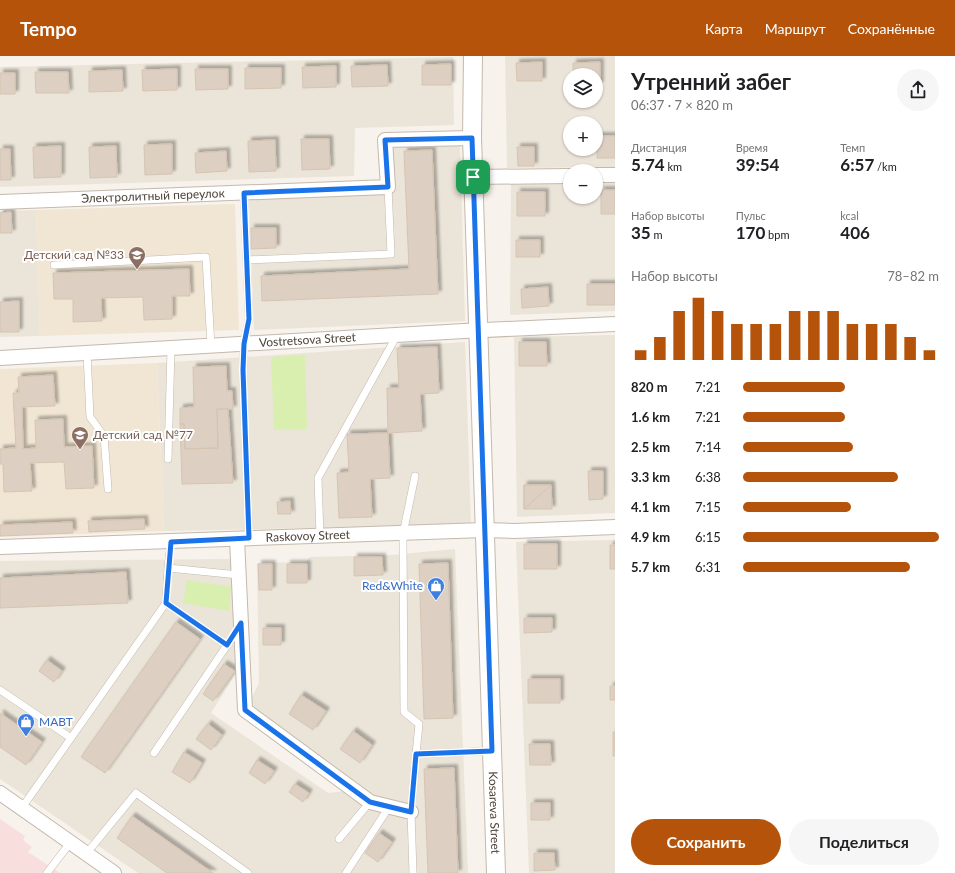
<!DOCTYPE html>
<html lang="ru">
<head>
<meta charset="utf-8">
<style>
  :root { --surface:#fff; --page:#f6f6f6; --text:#202124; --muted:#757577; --accent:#b45309 }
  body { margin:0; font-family:Lato,sans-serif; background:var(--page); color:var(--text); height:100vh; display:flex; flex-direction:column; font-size:15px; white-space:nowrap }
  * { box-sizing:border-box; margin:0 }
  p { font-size:13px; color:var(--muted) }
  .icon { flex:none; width:22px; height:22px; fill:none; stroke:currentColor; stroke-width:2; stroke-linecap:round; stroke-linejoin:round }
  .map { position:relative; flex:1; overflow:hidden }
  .sheet { display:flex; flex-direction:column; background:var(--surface); width:340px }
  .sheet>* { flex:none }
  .buttons { position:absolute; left:563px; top:12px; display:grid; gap:8px }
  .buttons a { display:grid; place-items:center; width:40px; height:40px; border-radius:50%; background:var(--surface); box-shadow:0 1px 3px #0004; font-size:20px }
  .pin { position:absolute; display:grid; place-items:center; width:34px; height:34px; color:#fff; margin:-17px; border-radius:8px; box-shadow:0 2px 6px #0006 }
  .round { display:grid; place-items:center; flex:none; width:42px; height:42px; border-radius:21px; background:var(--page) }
  .summary { display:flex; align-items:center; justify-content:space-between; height:68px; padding:0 16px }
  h1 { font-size:22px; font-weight:700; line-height:30px }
  .figures { display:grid; grid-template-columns:repeat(3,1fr); gap:6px; height:68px; padding:4px 16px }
  .figures div { display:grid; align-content:center }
  .figures b { font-size:17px; font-weight:700 }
  .figures small { font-size:11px; font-weight:400 }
  .figures p { font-size:11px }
  .chart { height:112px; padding:8px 16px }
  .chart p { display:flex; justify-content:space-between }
  .chart svg { width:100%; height:72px; margin-top:4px; stroke:var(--accent); stroke-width:6 }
  .primary-button { display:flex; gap:8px; margin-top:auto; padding:8px 16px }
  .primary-button a { flex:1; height:46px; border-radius:24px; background:var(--accent); color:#fff; font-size:16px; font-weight:700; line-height:46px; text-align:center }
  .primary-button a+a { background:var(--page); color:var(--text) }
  ul { padding:0 16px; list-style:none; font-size:13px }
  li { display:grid; grid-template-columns:64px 48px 1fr; align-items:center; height:30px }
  li i { height:10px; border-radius:5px; background:var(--accent) }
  header { display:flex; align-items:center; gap:24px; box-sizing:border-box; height:56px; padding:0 20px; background:var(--accent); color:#fff }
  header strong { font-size:19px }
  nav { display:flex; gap:22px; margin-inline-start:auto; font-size:14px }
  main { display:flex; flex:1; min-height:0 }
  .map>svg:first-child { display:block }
</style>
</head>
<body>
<header>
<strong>Tempo</strong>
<nav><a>Карта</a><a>Маршрут</a><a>Сохранённые</a></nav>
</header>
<main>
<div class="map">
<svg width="615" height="817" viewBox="0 0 615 817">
  <defs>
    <filter id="shadow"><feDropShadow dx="3.5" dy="-3.5" stdDeviation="1" flood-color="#0004"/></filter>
  </defs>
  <rect width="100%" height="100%" fill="#f7f2eb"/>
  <!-- residential -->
  <path fill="#ebe4d8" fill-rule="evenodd" d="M505 0H615V111L507 112ZM570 19H596V45H570ZM570 67H596V93H570Z
    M453 1 454 69 355 72 354 120 0 131V11Z
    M460 89 465 265 254 274 249 144 391 137 390 90Z
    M596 127H615V255L510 259 511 128H570V141H596Z
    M36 154 40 280 0 281V155Z
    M615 279V457L517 461 514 281Z
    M465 286 471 469 164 475 157 307Z
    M615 484V817H529L516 486Z
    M455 493 468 817H138L0 723V505L232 503 239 612 211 657 328 737 366 733 248 650 259 627 257 507 306 506 310 501 391 499Z"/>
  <!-- education -->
  <path fill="#f1e6d3" d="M235 148 239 274 40 280 36 154Z
    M157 307 164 475 0 481V313Z"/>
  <!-- medical -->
  <path fill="#f8dfde" d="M0 763 25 780 23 784 32 791 28 796 60 817H0Z"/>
  <!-- green -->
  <path fill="#d8efb0" d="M305 299 307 373 274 374 271 301Z
    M187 524 231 531 229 555 183 547Z"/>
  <!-- building -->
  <path fill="#ddd0c2" stroke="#d6c4b1" filter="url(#shadow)" d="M542 6V25H517L516 7Z
    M600 6V29H596V19H573V7Z
    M451 8V29H422V9Z
    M387 9 388 30 352 31 351 10Z
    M336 10V31L303 32 302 11Z
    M245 12H281V32L245 33Z
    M177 13V34L143 35 142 14Z
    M195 13H228V33L196 34Z
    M122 14 123 35 89 36V15Z
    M35 16H68L69 37H36Z
    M0 17H15V38H0Z
    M597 80H615V102H597Z
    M301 83H329L330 113 302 114Z
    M275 84 276 115 249 116 248 85Z
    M172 88V118L145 119 144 89Z
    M61 90V121L34 122 33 91Z
    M116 90 117 121 90 122 89 91Z
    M517 91H534V110H518Z
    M0 93H10L11 124H0Z
    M432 94 438 238 262 245 261 220 409 213 404 95Z
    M226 95 227 115 196 117 195 97Z
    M601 134H615V158H601Z
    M517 136H545V160H517Z
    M11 156 12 177H0V157Z
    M251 172H276V192L251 193Z
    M516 184H540V201H516Z
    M189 213 190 240H172V263L144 264 143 241 101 242 102 265 73 266V243H54L53 217Z
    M587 228H615V249H587Z
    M548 231 549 250 522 252 521 233Z
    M19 245V276H0V246Z
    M519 286H546L547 310H519Z
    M437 291 439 337 420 338 422 375 388 377 387 332H399L397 292Z
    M226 310 227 335H232L233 353H217L218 392 185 393 184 368H180V352L194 351 193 311Z
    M53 319 55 350 22 351 23 393 36 392 35 364 63 363 64 391 92 390 94 432 66 433 64 406 30 407 32 435 4 436 3 408H0V393L16 392 13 337H19L18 321Z
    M217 353H228L233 427 182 428 180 368H184L185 393 218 392Z
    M388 377 390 422 370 423 372 461 339 462 337 417 349 416 347 378Z
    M588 415H603V443L589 444Z
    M524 429H551L552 453H524Z
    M524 429H551L524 453Z
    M290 445 291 458H278L277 446Z
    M144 463 145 473 89 476 88 465Z
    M72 466 73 477 0 480V469Z
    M524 488H557V513H524Z
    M610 489H615V513H610Z
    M354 501H382L383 519 354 520Z
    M448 507 453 662 424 663 419 508Z
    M258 508H272V534H259Z
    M287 508H307V527H287Z
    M126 516 128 547 0 552V522Z
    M524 562H552V576L524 577Z
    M176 566 200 583 105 717 81 701Z
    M263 572H281V589H263Z
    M47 604 62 615 54 626 39 615Z
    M224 608 235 615 213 645 203 638Z
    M528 623H560V647H528Z
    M610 630H615V644H610Z
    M301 639 326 655 313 674 289 658Z
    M0 657 42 686 26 709 0 691Z
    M208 668 222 679 211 694 196 683Z
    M353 675 372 689 360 707 340 693Z
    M613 676H615V700H613Z
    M529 688H550L551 709H530Z
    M184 696 202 707 190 727 172 716Z
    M257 704 274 715 265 728 249 717Z
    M454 712 458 817H428L424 713Z
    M295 728 309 737 303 746 289 736Z
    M531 747H550V764H531Z
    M132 760 213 817H167L117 782Z
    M379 777 392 786 378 806 365 797Z
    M534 797H554L555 814 534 815Z"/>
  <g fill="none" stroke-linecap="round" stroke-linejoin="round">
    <defs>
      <path id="service" d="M244 137 249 263 244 288 243 314 249 482
        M247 204 391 198 388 131
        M54 209 206 201 211 290
        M87 297 90 361 104 380 108 433
        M168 403 171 292
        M415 420 403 478 404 656 419 668 416 698
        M320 480 318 422 397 279
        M168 512 239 519
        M166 547 227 589
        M0 634 71 682
        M154 697 240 570
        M21 753 166 547 168 512 171 486
        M339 783 370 746
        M86 798 136 737 248 817
        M47 817 70 787
        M346 817 389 751
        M413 817 411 756 416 698 491 695"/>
      <g id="minor">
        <path d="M596 119H615"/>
        <path d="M473 121 570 120"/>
        <path id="s1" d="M0 146 388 131 385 84 472 82"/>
        <path id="s2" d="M0 302 464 275 615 268"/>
        <path d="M237 483 245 654 370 746 411 756"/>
        <path id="s3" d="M0 491 484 474 514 475 615 471"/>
        <path d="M0 737 114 817"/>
      </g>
      <g id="tertiary">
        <path id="s4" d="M473 0 472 82 496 817"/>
      </g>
    </defs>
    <!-- service casing -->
    <use href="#service" stroke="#c4b9ac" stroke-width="8"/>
    <!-- minor casing -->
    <use href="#minor" stroke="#c4b9ac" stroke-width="16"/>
    <!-- tertiary casing -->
    <use href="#tertiary" stroke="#c4b9ac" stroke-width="20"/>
    <!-- service -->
    <use href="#service" stroke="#fff" stroke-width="7"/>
    <!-- minor -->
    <use href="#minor" stroke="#fff" stroke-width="14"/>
    <!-- tertiary -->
    <use href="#tertiary" stroke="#fff" stroke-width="18"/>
  </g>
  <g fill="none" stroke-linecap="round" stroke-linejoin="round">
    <defs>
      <path id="route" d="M472 82 492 695 416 698 411 756 370 746 245 654 241 567 227 589 166 547 171 486 249 482 243 314 244 288 249 263 244 137 388 131 385 84Z"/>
    </defs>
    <!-- route casing -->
    <use href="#route" stroke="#fff" stroke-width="8"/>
    <!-- route -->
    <use href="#route" stroke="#1a73e8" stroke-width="5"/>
  </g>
  <!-- icons -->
  <defs>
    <symbol id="school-pin" viewBox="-11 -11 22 30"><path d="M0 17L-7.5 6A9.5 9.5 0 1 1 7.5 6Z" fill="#8d6e63" stroke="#fff"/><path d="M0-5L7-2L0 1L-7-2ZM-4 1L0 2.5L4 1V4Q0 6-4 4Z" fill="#fff"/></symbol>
    <symbol id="shop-pin" viewBox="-11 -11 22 30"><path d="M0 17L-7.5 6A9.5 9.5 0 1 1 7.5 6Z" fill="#3f7fe0" stroke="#fff"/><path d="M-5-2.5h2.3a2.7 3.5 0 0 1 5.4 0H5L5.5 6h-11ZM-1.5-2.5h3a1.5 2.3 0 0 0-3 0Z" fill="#fff"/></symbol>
  </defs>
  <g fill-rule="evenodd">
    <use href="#school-pin" x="127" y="189" width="20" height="27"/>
    <use href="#school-pin" x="70" y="369" width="20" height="27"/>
    <use href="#shop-pin" x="426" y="520" width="20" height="27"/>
    <use href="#shop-pin" x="16" y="656" width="20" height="27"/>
  </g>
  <g text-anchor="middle" stroke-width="4" stroke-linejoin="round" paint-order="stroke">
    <!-- street labels -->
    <g font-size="12" fill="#4c4237" stroke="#fff">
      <text dy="4" stroke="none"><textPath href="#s1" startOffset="153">Электролитный переулок</textPath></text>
      <text dy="4" stroke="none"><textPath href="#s2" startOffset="308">Vostretsova Street</textPath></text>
      <text dy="4" stroke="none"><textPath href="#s3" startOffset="308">Raskovoy Street</textPath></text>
      <text dy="4" stroke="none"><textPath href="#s4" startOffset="757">Kosareva Street</textPath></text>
    </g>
    <!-- education labels -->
    <g font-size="12" fill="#785e54" stroke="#fff" text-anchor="end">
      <text x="124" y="203">Детский сад №33</text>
      <text x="93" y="383" text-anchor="start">Детский сад №77</text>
    </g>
    <!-- shop labels -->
    <g font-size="12" fill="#366cbe" stroke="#fff" text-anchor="end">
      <text x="423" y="534">Red&amp;White</text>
      <text x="39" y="670" text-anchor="start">МАВТ</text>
    </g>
  </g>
</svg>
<div class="buttons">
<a><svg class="icon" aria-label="layers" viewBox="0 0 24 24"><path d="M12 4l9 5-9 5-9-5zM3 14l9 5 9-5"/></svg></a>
<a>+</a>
<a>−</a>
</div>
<div class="pin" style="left:473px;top:121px;background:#1e9e55"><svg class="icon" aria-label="arrive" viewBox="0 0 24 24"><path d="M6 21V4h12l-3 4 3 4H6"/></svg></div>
</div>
<section class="sheet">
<div class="summary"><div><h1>Утренний забег</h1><p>06:37 · 7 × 820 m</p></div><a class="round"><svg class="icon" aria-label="share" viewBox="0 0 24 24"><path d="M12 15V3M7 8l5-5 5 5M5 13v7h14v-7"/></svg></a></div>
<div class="figures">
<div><p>Дистанция</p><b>5.74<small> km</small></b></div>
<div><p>Время</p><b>39:54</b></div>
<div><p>Темп</p><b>6:57<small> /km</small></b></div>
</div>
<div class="figures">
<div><p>Набор высоты</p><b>35<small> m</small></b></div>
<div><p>Пульс</p><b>170<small> bpm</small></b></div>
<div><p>kcal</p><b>406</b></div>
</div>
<div class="chart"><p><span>Набор высоты</span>78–82 m</p>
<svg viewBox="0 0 160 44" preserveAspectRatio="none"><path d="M5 44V38M15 44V30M25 44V14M35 44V6M45 44V14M55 44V22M65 44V22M75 44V22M85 44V14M95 44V14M105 44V14M115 44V22M125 44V22M135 44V22M145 44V30M155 44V38"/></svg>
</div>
<ul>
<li><b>820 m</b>7:21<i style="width:52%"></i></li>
<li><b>1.6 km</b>7:21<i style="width:52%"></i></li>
<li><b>2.5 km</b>7:14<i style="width:56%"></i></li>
<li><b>3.3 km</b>6:38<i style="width:79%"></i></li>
<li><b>4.1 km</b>7:15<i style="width:55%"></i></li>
<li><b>4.9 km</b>6:15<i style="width:100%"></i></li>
<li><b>5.7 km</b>6:31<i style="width:85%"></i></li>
</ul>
<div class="primary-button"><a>Сохранить</a><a>Поделиться</a></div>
</section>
</main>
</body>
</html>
